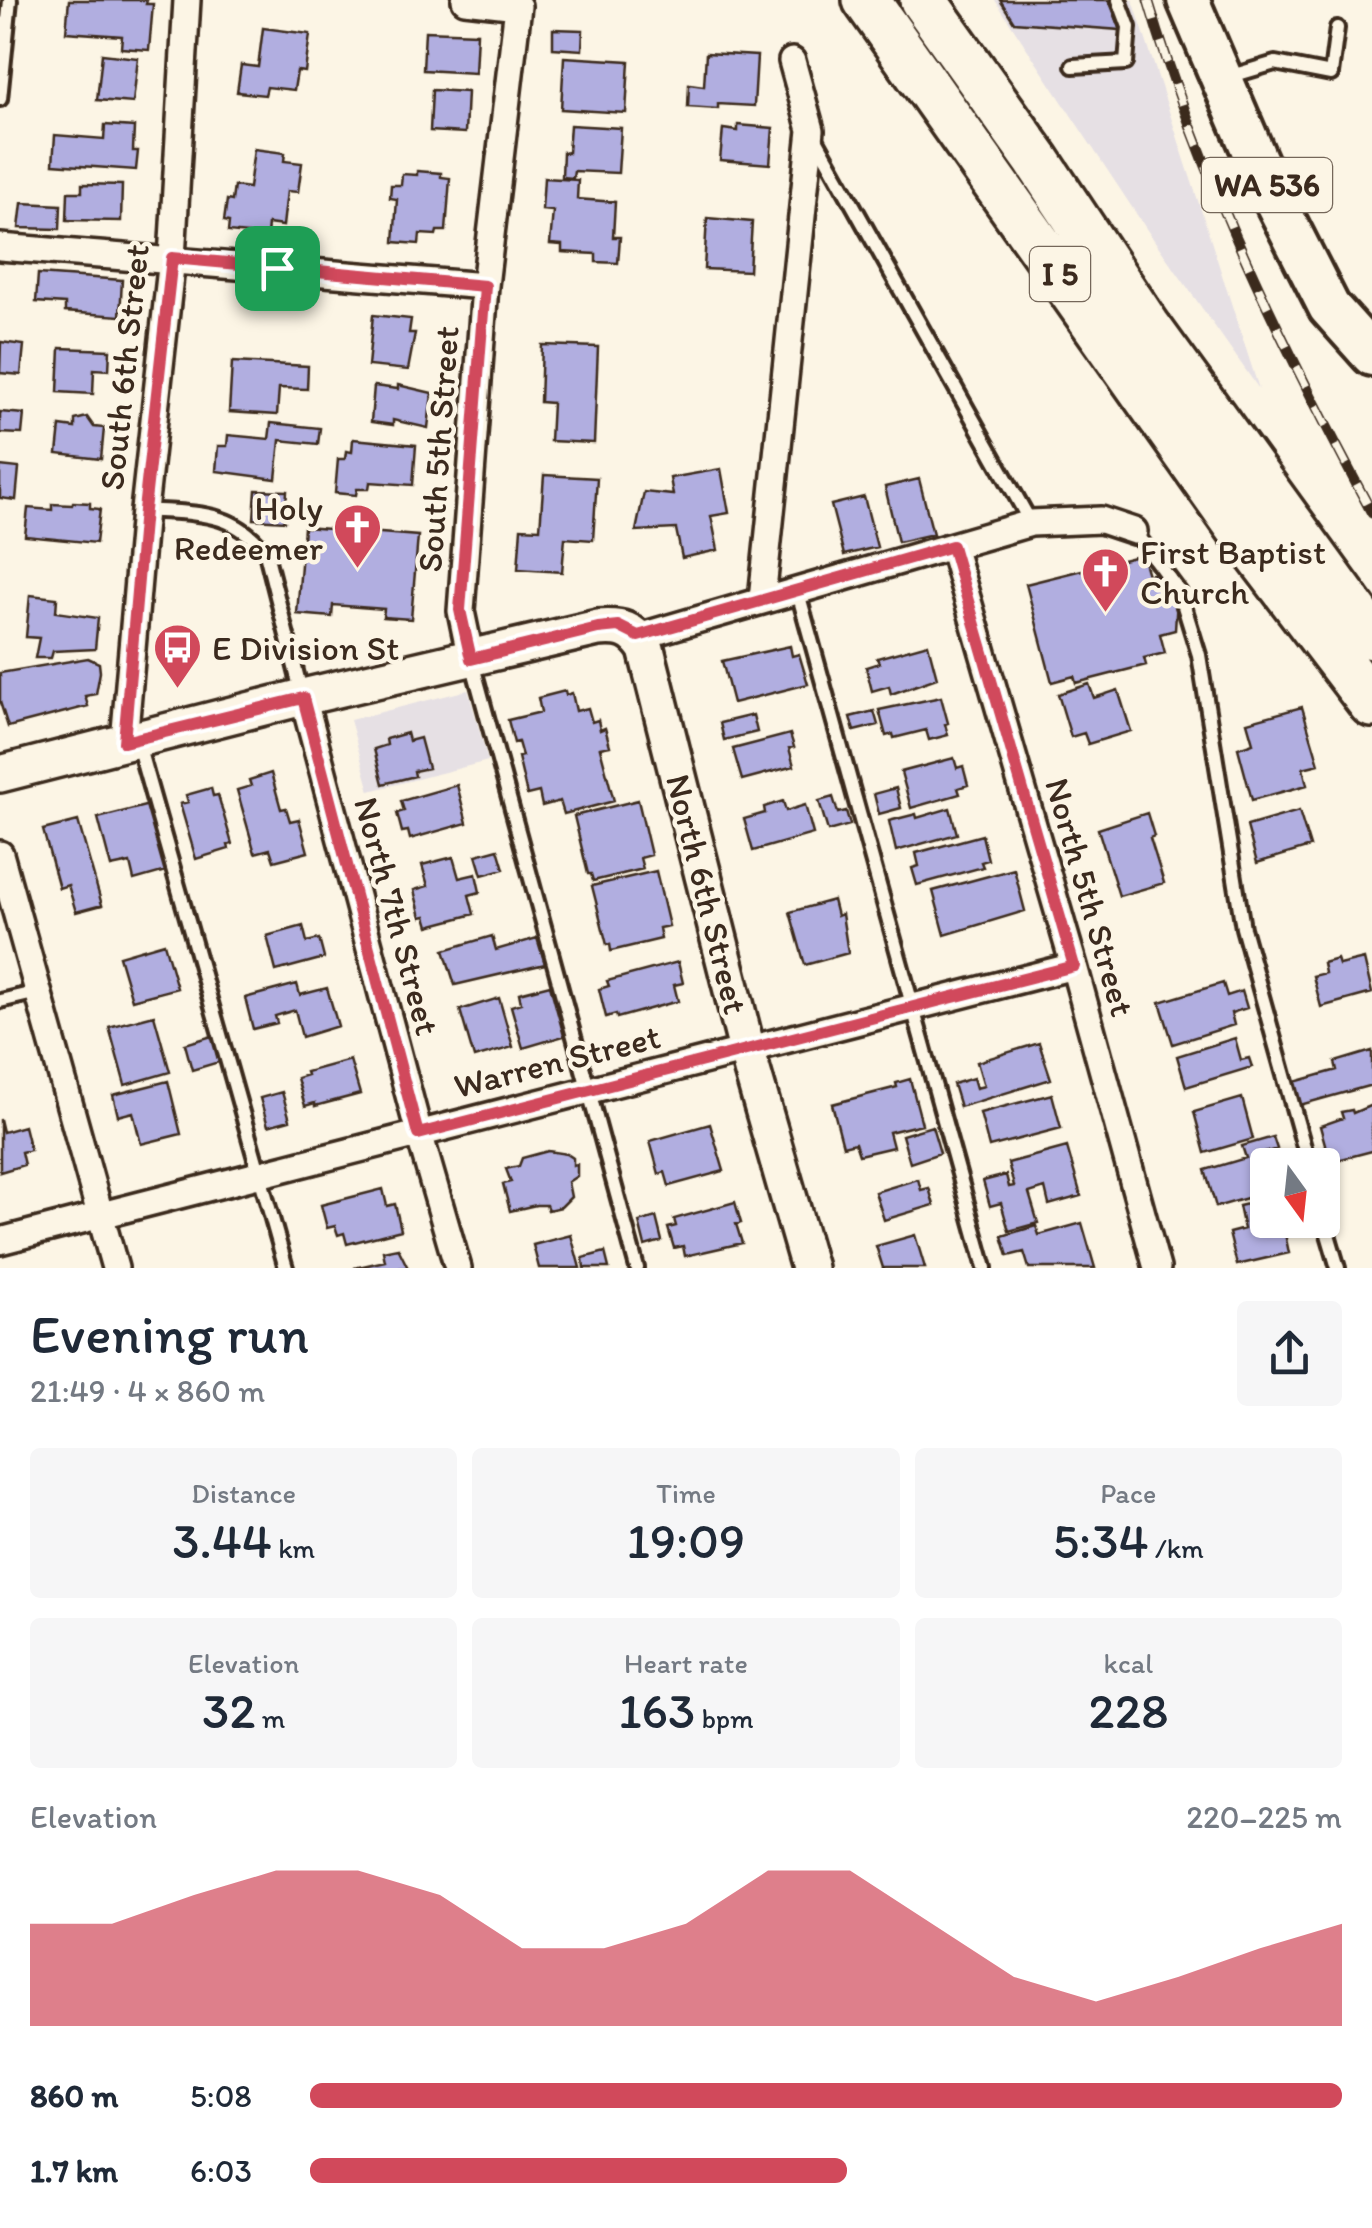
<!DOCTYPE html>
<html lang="en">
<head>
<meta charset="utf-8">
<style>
  :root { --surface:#fff; --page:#f6f6f7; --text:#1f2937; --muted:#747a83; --accent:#d1495b }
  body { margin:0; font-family:Itim,sans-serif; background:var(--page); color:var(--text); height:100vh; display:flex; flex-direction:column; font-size:38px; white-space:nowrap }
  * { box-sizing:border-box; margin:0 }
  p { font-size:32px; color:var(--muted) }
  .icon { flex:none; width:55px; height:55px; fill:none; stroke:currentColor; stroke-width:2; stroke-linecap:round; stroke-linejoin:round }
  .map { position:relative; height:1268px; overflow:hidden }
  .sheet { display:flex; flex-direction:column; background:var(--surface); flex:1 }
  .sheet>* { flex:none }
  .needle { width:65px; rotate:165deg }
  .controls { position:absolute; left:1250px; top:1148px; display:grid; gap:20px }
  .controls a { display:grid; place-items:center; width:90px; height:90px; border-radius:10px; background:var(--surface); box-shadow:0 2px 8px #0004; font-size:50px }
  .pin { position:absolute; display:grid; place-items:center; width:85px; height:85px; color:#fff; margin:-42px; border-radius:20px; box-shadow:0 5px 15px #0006 }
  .round { display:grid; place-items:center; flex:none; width:105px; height:105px; border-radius:10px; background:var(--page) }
  .summary { display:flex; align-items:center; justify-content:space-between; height:170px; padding:0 30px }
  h1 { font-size:55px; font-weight:600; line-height:75px }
  .figures { display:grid; grid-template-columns:repeat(3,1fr); gap:15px; height:170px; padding:10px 30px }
  .figures div { display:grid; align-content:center; border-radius:10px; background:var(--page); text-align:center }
  .figures b { font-size:50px; font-weight:600 }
  .figures small { font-size:28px; font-weight:400 }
  .figures p { font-size:28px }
  .chart { height:280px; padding:20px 30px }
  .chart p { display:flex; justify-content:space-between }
  .chart svg { width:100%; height:180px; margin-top:10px; fill:var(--accent); opacity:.7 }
  ul { padding:0 30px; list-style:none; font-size:32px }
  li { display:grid; grid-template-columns:160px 120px 1fr; align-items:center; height:75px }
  li i { height:25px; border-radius:12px; background:var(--accent) }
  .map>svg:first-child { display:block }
</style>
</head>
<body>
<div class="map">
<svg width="1372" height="1268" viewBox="0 0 1372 1268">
  <rect width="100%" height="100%" fill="#fcf5e5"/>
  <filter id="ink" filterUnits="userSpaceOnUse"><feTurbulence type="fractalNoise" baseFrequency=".01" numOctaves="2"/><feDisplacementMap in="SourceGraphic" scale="20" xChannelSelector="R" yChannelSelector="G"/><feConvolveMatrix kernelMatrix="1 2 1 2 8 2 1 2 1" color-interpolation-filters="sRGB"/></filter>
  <g filter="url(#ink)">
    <!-- built -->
    <path fill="#e6e0e4" d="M995 0H1133L1259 389 1147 230Z
      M468 690 488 761 370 791 350 720Z"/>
    <!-- building -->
    <path fill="#b1aee0" stroke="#3b2a1e" stroke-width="2.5" d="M69 0H147L146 4H153L149 50 121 48 122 36 66 32Z
      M1000 0H1109L1121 30 1014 22Z
      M263 28 310 34 305 72 297 71 294 90 267 87 265 95 237 92 241 65 258 67Z
      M553 29 583 30 582 50 553 48Z
      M425 31 477 33 475 73 423 70Z
      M706 53 757 56 754 106 718 104V109L688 107 689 84 704 86Z
      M102 54 138 58 133 103 97 100Z
      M564 57 629 61 626 113 561 109Z
      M432 90 467 92 465 133 430 131Z
      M105 125 134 127 133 151H138L136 170 53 164 55 135 104 139Z
      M570 125 621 128 618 173 574 171 573 178 562 177 563 152 568 153Z
      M738 125 773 128 770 164 720 160 723 129 738 131Z
      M254 149 285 153 284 161 302 163 298 192 287 191 283 226 268 224 267 236 228 232 229 222 224 221 227 200 232 201 234 186 249 188Z
      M417 171 441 173V177L450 178 446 231H437L436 235 420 234 419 244 394 242 397 199 390 198 391 185H401L402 174 417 175Z
      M544 178 578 180 577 199 615 202 613 237H620L618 263 596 262V254L562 252V245L550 244 553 211 542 210Z
      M82 184 122 185 121 221 67 220 68 192H82Z
      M22 203 61 205 60 229 19 228Z
      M707 218 752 222 749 271 704 269Z
      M38 274 122 280 120 316 65 312V304L36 302Z
      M373 315 411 319 409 333H415L408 370 368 366Z
      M1 342 24 345 21 375 0 373Z
      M542 345 598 347 594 443 550 441 552 403 540 402Z
      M60 348 110 350 109 370 94 369 93 394 58 392Z
      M232 362 308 366 307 389 279 388 277 415 229 412Z
      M398 385 432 393 428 428 393 420V425L371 422 374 386 398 389Z
      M0 412 24 414 22 434 0 433Z
      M87 417 94 427 104 428 101 459 57 454 60 426 75 428V420Z
      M271 423 320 428 318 444 280 440 276 479 216 471 218 446H227L228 435 269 439Z
      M353 439 416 445 413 485 370 482 369 489H357L356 495 335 493 338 459H345L346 451 352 452Z
      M0 466 19 468 16 500 0 498Z
      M721 469 729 513 711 516 718 550 682 558 676 529 636 531 644 492 673 495 670 478Z
      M544 475 597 478 593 540 565 538 562 572 518 569 521 528 540 529Z
      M919 479 933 534 898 542 885 487Z
      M256 490 287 491 285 521 254 519Z
      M864 497 877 547 844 555 831 505Z
      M73 502 90 503V508L100 509 96 543 25 536 28 508 52 510V504L72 505Z
      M304 527 418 536 411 619 383 617 384 609 333 605 332 617 297 614Z
      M1142 555 1148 575 1159 572 1177 599 1175 630 1160 634 1165 653 1144 658 1146 665 1076 683 1074 676 1052 682 1026 584Z
      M30 595 57 598 56 612 98 618 95 649 53 651 51 658H35L39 638 26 637Z
      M928 644 937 678 891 694 889 686 872 691 866 667 879 663 877 658Z
      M790 646 792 656 799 654 808 684 733 703 722 661Z
      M88 658 99 663 100 672 96 694 85 696 88 706 8 727 0 702V673Z
      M1089 684 1094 698 1118 690 1131 731 1088 744 1084 733 1071 737 1058 694Z
      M565 691 566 695 572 693 576 711 588 708 592 722 598 720 600 730 605 728 610 746 600 748 614 801 564 814 560 801 542 806 539 792 527 795 518 757 522 756 518 742 514 743 508 720 541 712 538 698Z
      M941 697 948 723 945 724 948 735 929 740 926 730 894 738 893 734 886 736 879 710Z
      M1302 707 1319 764 1303 768 1307 785 1252 800 1238 748 1253 743 1247 722Z
      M874 711 878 725 854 731 850 717Z
      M753 715 757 732 724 740 720 723Z
      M407 733 409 741 420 738 428 768 414 771 415 776 383 784 374 749 387 745 386 739Z
      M790 734 794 747 789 748 794 766 742 780 733 749Z
      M954 758 957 768 963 766 968 785 958 788 960 794 911 808 901 772Z
      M271 773 281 809 286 808 290 821 299 819 308 852 274 861 270 849 255 853 237 790 251 786 249 780Z
      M457 785 467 823 410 839 408 831 402 832 397 813 404 811 401 801Z
      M211 788 213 796 218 795 232 844 228 845 229 849 196 859 180 804 188 802 186 795Z
      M896 788 901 808 879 814 874 794Z
      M833 797 838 813 846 811 850 825 828 831 819 801Z
      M638 800 651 855 640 858 643 869 593 881 591 874H588L574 816Z
      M783 801 786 811 805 805 813 834 753 851 744 819 765 813 764 807Z
      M149 805 166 871 134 880 130 863 111 867 98 818Z
      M950 808 957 834 896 851 889 821 916 814 917 818Z
      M1299 811 1310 847 1257 863 1247 826Z
      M1147 813 1154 836 1150 838 1164 883 1119 896 1098 829Z
      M78 821 102 905 76 912 68 885 59 888 43 830Z
      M982 835 988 860 981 862 983 867 917 885 912 868 919 866 916 853Z
      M498 849 504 869 482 875 476 855Z
      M453 857 459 878 476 874 480 892 469 895 474 914 429 926 426 916 421 917 414 890 428 886 422 865Z
      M1014 869 1025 911 945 935 933 891Z
      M656 871 669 926 659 928 661 939 611 951 610 944 607 945 592 886Z
      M833 900 837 916 842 914 848 953 805 965 790 912Z
      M303 926 307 942 319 939 324 958 276 971 267 936Z
      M492 936 496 950 537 938 545 964 455 985 444 950Z
      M164 943 177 988 132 1000 119 956Z
      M1337 959 1339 965 1364 959 1372 993 1321 1007 1313 976 1325 973 1323 963Z
      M678 962 683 983 674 985 678 1001 617 1018 616 1014 606 1017 599 989 609 986 607 981Z
      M1223 983 1227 996 1242 991 1247 1008 1231 1013 1234 1025 1173 1044 1160 1002Z
      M297 984 300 995 327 988 338 1026 302 1037 295 1010 275 1016 277 1023 253 1029 245 998Z
      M550 985 564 1036 523 1048 511 1006 521 1003 519 993Z
      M499 998 513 1047 474 1058 460 1010Z
      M154 1015 170 1072 125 1085 109 1027Z
      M212 1036 219 1062 192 1070 185 1044Z
      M1235 1038 1241 1060 1249 1058 1252 1067 1186 1087 1177 1056Z
      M1039 1043 1051 1079 960 1107 953 1084 973 1078 976 1088 984 1086 977 1062Z
      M1372 1051V1085L1300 1105 1294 1082 1337 1070 1335 1062Z
      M350 1060 360 1094 315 1106V1103L305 1106 297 1078 307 1075 306 1072Z
      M910 1079 922 1124 889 1132 893 1147 859 1155 855 1143 843 1146 832 1104 897 1087 896 1083Z
      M168 1081 181 1134 141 1144 133 1112 118 1116 113 1095Z
      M282 1092 290 1120 268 1126 260 1098Z
      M1052 1094 1061 1128 989 1147 980 1113Z
      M1242 1098 1253 1139 1205 1153 1194 1112Z
      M1372 1105V1151L1330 1162 1320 1126 1343 1118 1341 1112 1352 1110 1353 1113Z
      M0 1119 3 1132 24 1126 30 1150 21 1152 24 1165 0 1172Z
      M710 1124 724 1171 669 1186 665 1172 659 1174 650 1141Z
      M932 1126 940 1153 910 1163 902 1135Z
      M1273 1137 1277 1149 1264 1153 1268 1167V1192L1216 1207 1205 1170 1246 1158 1242 1146Z
      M1067 1147 1081 1196 1049 1205 1045 1188 1029 1193 1038 1223 1009 1231 1001 1203 990 1206 983 1181 1006 1175 1009 1187 1014 1186 1008 1163Z
      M548 1151 567 1154 573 1158V1165L577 1164V1176L568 1182 571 1197 561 1207 548 1210 546 1205H536L510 1211 503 1184 511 1182 506 1169 519 1166 522 1158Z
      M918 1179 921 1190 929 1188 934 1205 884 1220 875 1192Z
      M383 1189 387 1206 395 1204 401 1230 347 1244 344 1233 338 1235 335 1226 327 1228 321 1205Z
      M1261 1201 1269 1233 1284 1229 1289 1253 1237 1265 1229 1233 1244 1229 1239 1206Z
      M735 1202 741 1223 736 1224 742 1243 685 1256 683 1246 674 1248 668 1228 676 1226 674 1219Z
      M656 1217 662 1241 645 1246 639 1222Z
      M1082 1223 1095 1268H1029L1024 1252 1008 1256 1002 1236 1036 1226 1039 1235Z
      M571 1235 580 1268H539L533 1245Z
      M915 1235 925 1268H883L876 1246Z
      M398 1248 408 1268H354L385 1261 383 1251Z
      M605 1252 609 1268H584L583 1258Z"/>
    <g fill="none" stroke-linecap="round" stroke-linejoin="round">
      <defs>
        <path id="lane" d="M1073 66 1126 63 1129 27 1119 0
          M1228 77 1275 63 1331 74 1337 28
          M0 99 10 0
          M815 137 1031 523
          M144 510C194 514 233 509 266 553L302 695
          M1134 531 1180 593 1199 655 1243 928 1309 1165
          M797 589 985 1268
          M472 662 637 1268
          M137 741 286 1268
          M0 1001 38 992
          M1322 1214 1338 1268"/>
        <path id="street" d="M465 0 518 6 485 286 461 611 471 659
          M0 247 485 286
          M952 546 1074 966 1157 1268
          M762 599 811 130 792 61
          M638 637 1031 523 1101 520 1134 531
          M303 697 419 1133 458 1268
          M124 742 144 510 172 258 187 0
          M0 854 115 1268
          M0 1241 1074 966"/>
        <path id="secondary" d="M0 774 303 697 598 628C621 626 633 629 646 649L752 1070 809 1268"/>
        <path id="primary" d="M1188 0 1268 187 1329 307 1372 355"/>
        <path id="highway" d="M866 0 1254 549 1372 704
          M923 0 1037 160 1147 326 1372 636"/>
      </defs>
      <!-- lane casing -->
      <use href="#lane" stroke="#3b2a1e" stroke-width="20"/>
      <!-- street casing -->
      <use href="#street" stroke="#3b2a1e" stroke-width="32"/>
      <!-- secondary casing -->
      <use href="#secondary" stroke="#3b2a1e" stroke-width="42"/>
      <!-- primary casing -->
      <use href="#primary" stroke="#3b2a1e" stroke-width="48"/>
      <!-- highway casing -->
      <use href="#highway" stroke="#3b2a1e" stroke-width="52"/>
      <!-- lane -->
      <use href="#lane" stroke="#fcf5e5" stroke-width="12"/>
      <!-- street -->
      <use href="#street" stroke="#fcf5e5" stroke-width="25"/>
      <!-- secondary -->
      <use href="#secondary" stroke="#fcf5e5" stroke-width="35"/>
      <!-- primary -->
      <use href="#primary" stroke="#fcf5e5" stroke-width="40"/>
      <!-- highway -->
      <use href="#highway" stroke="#fcf5e5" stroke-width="45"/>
      <defs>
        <path id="rail" d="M1148 0C1202 182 1283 346 1372 513"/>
      </defs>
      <!-- rail casing -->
      <use href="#rail" stroke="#3b2a1e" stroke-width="11"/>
      <!-- rail -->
      <use href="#rail" stroke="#fcf5e5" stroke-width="8" stroke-dasharray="22" stroke-linecap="butt"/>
    </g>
  </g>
  <g fill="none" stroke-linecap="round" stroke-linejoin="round" filter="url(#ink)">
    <defs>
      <path id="route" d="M172 258 485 286 460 610 471 659 598 628 618 626 638 636 952 546 1074 966 418 1134 303 698 124 742 144 510Z"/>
    </defs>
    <!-- route casing -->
    <use href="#route" stroke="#fff" stroke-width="20"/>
    <!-- route -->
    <use href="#route" stroke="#d1495b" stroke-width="12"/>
  </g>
  <!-- icons -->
  <defs>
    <symbol id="church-pin" viewBox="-11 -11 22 30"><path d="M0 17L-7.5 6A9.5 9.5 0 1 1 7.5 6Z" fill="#d1495b" stroke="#fcf5e5"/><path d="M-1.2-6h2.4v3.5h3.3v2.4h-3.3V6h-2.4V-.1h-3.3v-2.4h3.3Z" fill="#fff"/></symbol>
    <symbol id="bus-pin" viewBox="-11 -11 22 30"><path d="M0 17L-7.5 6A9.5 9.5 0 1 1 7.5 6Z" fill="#d1495b" stroke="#fcf5e5"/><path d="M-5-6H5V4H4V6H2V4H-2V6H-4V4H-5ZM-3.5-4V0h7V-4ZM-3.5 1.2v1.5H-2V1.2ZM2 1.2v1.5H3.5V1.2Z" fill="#fff"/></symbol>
  </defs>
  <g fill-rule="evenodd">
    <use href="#church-pin" x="330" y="500" width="55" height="75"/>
    <use href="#church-pin" x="1078" y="544" width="55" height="75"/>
    <use href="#bus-pin" x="150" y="620" width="55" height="75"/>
  </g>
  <g text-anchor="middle" stroke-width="9" stroke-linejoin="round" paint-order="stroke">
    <!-- shield labels -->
    <g fill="#fcf5e5" stroke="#75675a" stroke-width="2.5">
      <rect x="1202" y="158" width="130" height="54" rx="8"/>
      <rect x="1030" y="247" width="60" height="54" rx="8"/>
    </g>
    <g font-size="32" font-weight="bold" fill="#3b2a1e">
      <text x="1267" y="196">WA 536</text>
      <text x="1060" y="285">I 5</text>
    </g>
    <!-- street labels -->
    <g font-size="35" fill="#3b2a1e" stroke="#fcf5e5">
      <text transform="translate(124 367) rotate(-84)" y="12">South 6th Street</text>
      <text transform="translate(438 449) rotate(-86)" y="12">South 5th Street</text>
      <text transform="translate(707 894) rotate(76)" y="12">North 6th Street</text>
      <text transform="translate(1090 897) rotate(74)" y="12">North 5th Street</text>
      <text transform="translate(397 916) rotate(75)" y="12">North 7th Street</text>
      <text transform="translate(557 1061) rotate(-14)" y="12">Warren Street</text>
    </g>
    <!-- poi labels -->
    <g font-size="35" fill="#3b2a1e" stroke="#fcf5e5" text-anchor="start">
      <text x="323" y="520" text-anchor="end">Holy<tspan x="323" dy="40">Redeemer</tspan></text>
      <text x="1140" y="564">First Baptist<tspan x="1140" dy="40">Church</tspan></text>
      <text x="212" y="660">E Division St</text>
    </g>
  </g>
</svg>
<div class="controls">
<a><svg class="needle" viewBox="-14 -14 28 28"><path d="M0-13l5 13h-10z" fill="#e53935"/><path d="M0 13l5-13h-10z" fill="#747a83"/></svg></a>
</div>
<div class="pin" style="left:277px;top:268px;background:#1e9e55"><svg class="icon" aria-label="arrive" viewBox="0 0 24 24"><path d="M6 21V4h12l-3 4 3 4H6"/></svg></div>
</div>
<section class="sheet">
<div class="summary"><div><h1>Evening run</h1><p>21:49 · 4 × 860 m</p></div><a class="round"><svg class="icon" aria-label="share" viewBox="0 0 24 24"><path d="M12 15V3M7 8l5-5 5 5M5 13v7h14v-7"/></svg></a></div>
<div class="figures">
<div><p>Distance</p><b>3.44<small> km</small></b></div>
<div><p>Time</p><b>19:09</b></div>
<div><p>Pace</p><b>5:34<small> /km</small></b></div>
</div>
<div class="figures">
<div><p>Elevation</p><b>32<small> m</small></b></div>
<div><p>Heart rate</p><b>163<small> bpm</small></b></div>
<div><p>kcal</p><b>228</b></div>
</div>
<div class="chart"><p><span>Elevation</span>220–225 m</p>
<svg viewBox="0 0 160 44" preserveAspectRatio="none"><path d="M0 44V19L10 19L20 12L30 6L40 6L50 12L60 25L70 25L80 19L90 6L100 6L110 19L120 32L130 38L140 32L150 25L160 19V44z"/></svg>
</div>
<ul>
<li><b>860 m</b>5:08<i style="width:100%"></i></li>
<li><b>1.7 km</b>6:03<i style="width:52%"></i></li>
</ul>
</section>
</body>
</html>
